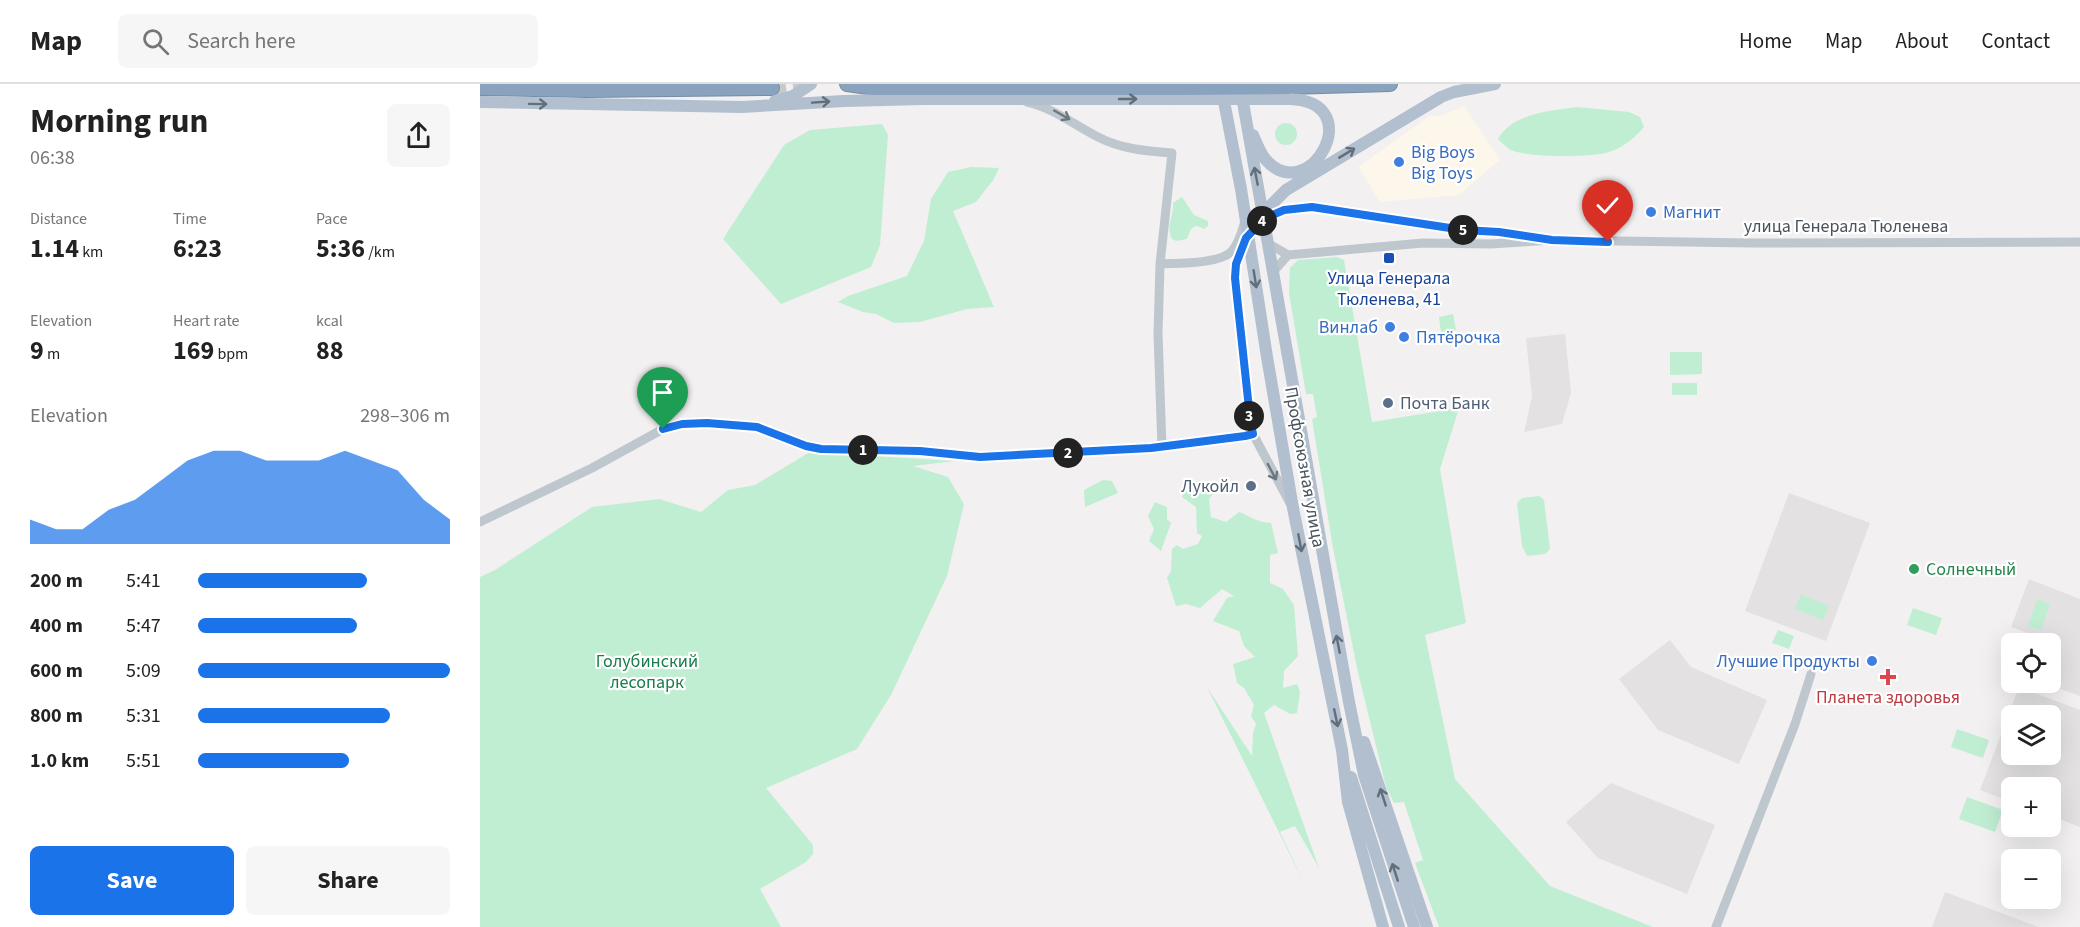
<!DOCTYPE html>
<html lang="en">
<head>
<meta charset="utf-8">
<style>
  :root { --surface:#fff; --page:#f6f6f6; --text:#222; --muted:#767676; --line:#e0e0e0; --accent:#1a73e8 }
  body { margin:0; font-family:"Source Sans 3",sans-serif; background:var(--page); color:var(--text); height:100vh; display:flex; flex-direction:column; font-size:22px; white-space:nowrap }
  * { box-sizing:border-box; margin:0 }
  p { font-size:20px; color:var(--muted) }
  .icon { flex:none; width:33px; height:33px; fill:none; stroke:currentColor; stroke-width:2; stroke-linecap:round; stroke-linejoin:round }
  .map { position:relative; flex:1; overflow:hidden }
  .side { display:flex; flex-direction:column; background:var(--surface); width:480px }
  .side>* { flex:none }
  .fabs { position:absolute; left:1521px; top:549px; display:grid; gap:12px }
  .fabs a { display:grid; place-items:center; width:60px; height:60px; border-radius:9px; background:var(--surface); box-shadow:0 6px 24px #0002; font-size:30px }
  .pin { position:absolute; display:grid; place-items:center; width:51px; height:51px; color:#fff; margin:-62px -26px; border-radius:50% 50% 50% 0; rotate:-45deg; box-shadow:0 0 6px #0007 }
  .pin .icon { rotate:45deg }
  .km { position:absolute; width:30px; height:30px; margin:-15px; border-radius:50%; background:#222; color:#fff; font-size:16px; line-height:30px; text-align:center }
  .round { display:grid; place-items:center; flex:none; width:63px; height:63px; border-radius:9px; background:var(--page) }
  .head { display:flex; align-items:center; justify-content:space-between; height:102px; padding:0 30px }
  h1 { font-size:33px; font-weight:700; line-height:45px }
  .stats { display:grid; grid-template-columns:repeat(3,1fr); gap:9px; height:102px; padding:6px 30px }
  .stats div { display:grid; align-content:center }
  .stats b { font-size:26px; font-weight:700 }
  .stats small { font-size:16px; font-weight:400 }
  .stats p { font-size:16px }
  .chart { height:168px; padding:12px 30px }
  .chart p { display:flex; justify-content:space-between }
  .chart svg { width:100%; height:108px; margin-top:6px; fill:var(--accent); opacity:.7 }
  .action { display:flex; gap:12px; margin-top:auto; padding:12px 30px }
  .action a { flex:1; height:69px; border-radius:9px; background:var(--accent); color:#fff; font-size:24px; font-weight:700; line-height:69px; text-align:center }
  .action a+a { background:var(--page); color:var(--text) }
  ul { padding:0 30px; list-style:none; font-size:20px }
  li { display:grid; grid-template-columns:96px 72px 1fr; align-items:center; height:45px }
  li i { height:15px; border-radius:8px; background:var(--accent) }
  header { display:flex; align-items:center; gap:36px; box-sizing:border-box; height:84px; padding:0 30px; background:var(--surface); border-bottom:2px solid var(--line) }
  header strong { font-size:28px }
  nav { display:flex; gap:33px; margin-inline-start:auto; font-size:21px }
  .search { width:420px; height:54px; background:var(--page); display:flex; align-items:center; gap:15px; box-sizing:border-box; padding:0 21px; border-radius:9px; color:var(--muted); font-size:22px }
  main { display:flex; flex:1; min-height:0 }
  .map>svg:first-child { display:block }
</style>
</head>
<body>
<header>
<strong>Map</strong>
<div class="search"><svg class="icon" aria-label="search" viewBox="0 0 24 24"><circle cx="10" cy="10" r="6"/><path d="M15 15l6 6"/></svg>Search here</div>
<nav><a>Home</a><a>Map</a><a>About</a><a>Contact</a></nav>
</header>
<main>
<section class="side">
<div class="head"><div><h1>Morning run</h1><p>06:38</p></div><a class="round"><svg class="icon" aria-label="share" viewBox="0 0 24 24"><path d="M12 15V3M7 8l5-5 5 5M5 13v7h14v-7"/></svg></a></div>
<div class="stats">
<div><p>Distance</p><b>1.14<small> km</small></b></div>
<div><p>Time</p><b>6:23</b></div>
<div><p>Pace</p><b>5:36<small> /km</small></b></div>
</div>
<div class="stats">
<div><p>Elevation</p><b>9<small> m</small></b></div>
<div><p>Heart rate</p><b>169<small> bpm</small></b></div>
<div><p>kcal</p><b>88</b></div>
</div>
<div class="chart"><p><span>Elevation</span>298–306 m</p>
<svg viewBox="0 0 160 44" preserveAspectRatio="none"><path d="M0 44V34L10 38L20 38L30 30L40 26L50 18L60 10L70 6L80 6L90 10L100 10L110 10L120 6L130 10L140 14L150 26L160 34V44z"/></svg>
</div>
<ul>
<li><b>200 m</b>5:41<i style="width:67%"></i></li>
<li><b>400 m</b>5:47<i style="width:63%"></i></li>
<li><b>600 m</b>5:09<i style="width:100%"></i></li>
<li><b>800 m</b>5:31<i style="width:76%"></i></li>
<li><b>1.0 km</b>5:51<i style="width:60%"></i></li>
</ul>
<div class="action"><a>Save</a><a>Share</a></div>
</section>
<div class="map">
<svg width="1600" height="843" viewBox="0 0 1600 843">
  <rect width="100%" height="100%" fill="#f2f0f0"/>
  <!-- commercial -->
  <path fill="#fcf7ea" d="M984 22 1020 76 979 111 900 118 878 83 951 31 957 33Z"/>
  <!-- education -->
  <path fill="#e3e1e2" fill-rule="evenodd" d="M1085 250 1091 309 1082 340 1044 348 1052 312 1046 254Z
    M1309 409 1390 439 1346 557 1265 527Z
    M1549 495 1600 515V612L1564 599 1570 598V560L1556 559 1558 553 1531 543Z
    M1190 556 1211 583 1287 616 1259 680 1178 646 1139 595Z
    M1539 603 1600 626V743L1571 732 1570 704H1532L1531 718 1500 706ZM1532 632H1570V670H1532Z
    M1131 699 1235 741 1207 810 1118 774 1086 738Z
    M1465 808 1559 843H1452Z"/>
  <!-- green -->
  <path fill="#c0eed2" d="M1096 23 1149 28 1160 33 1164 43C1154 55 1141 65 1126 69 1108 73 1044 74 1029 65 1025 62 1021 58 1018 55 1032 29 1070 27 1096 23Z
    M795 50a11 11 0 1 1 22 0a11 11 0 1 1-22 0Z
    M402 40 408 51 400 161 391 183 301 220 243 155 304 61 330 46Z
    M491 83 519 84 514 95 496 118 473 127 514 223 487 225 440 238 414 239 396 230 383 228 358 218 368 212 427 192 444 157 451 115 468 88Z
    M702 113 714 131 728 137V142L724 145C713 138 710 146 707 155L696 157 692 155C685 142 694 133 693 119Z
    M857 173 864 176 892 338 979 324 960 385 986 539 945 551 975 695 1070 802 1173 843H959L935 779 943 776 924 718 914 719 906 703 877 584 853 464 832 335 837 333 833 310H826L809 209 810 184 818 176Z
    M973 230 976 246 961 249 959 233Z
    M1190 268H1222V290L1190 291Z
    M1192 299H1217V311H1192Z
    M330 368 475 377 433 382 468 393 484 420 467 492 411 611 377 665 286 704 333 761V770L326 778 280 805 301 843H0V493L15 486 112 423 179 415 221 428 248 406 275 401Z
    M623 396 632 397 638 409 605 423 604 406Z
    M706 404 735 407 729 415 731 433 746 438 759 428C772 433 776 438 791 439L798 469 790 471V499L803 505 814 521 818 572 804 587 803 604 817 600 820 608 817 629 810 630 794 621 784 629 839 784 815 742 800 748 826 803 727 603 772 672 773 649 776 640 771 632 774 621 764 604 757 599 753 580 775 573 764 562 759 547 733 537 747 514 754 512 742 505 720 524 706 520 696 522 687 494 691 487 692 465 697 461 703 465 718 460 722 452 717 449 716 423 702 413Z
    M1059 412 1064 416 1070 465 1065 470 1047 472 1042 462 1037 419 1042 414Z
    M675 418 687 423V435L691 439 681 467 669 457 674 445 668 432Z
    M1321 510 1349 522 1343 536 1315 525Z
    M1557 515 1570 520 1561 546 1548 542Z
    M1433 524 1462 534 1456 551 1427 541Z
    M1298 546 1314 552 1309 565 1292 559Z
    M1477 645 1509 656 1503 674 1471 663Z
    M1487 713 1523 726 1515 748 1479 735Z"/>
  <g fill="none" stroke-linecap="round" stroke-linejoin="round">
    <!-- highway-tunnel -->
    <path stroke="#c8c9cb" stroke-width="14" stroke-dasharray="14 7" stroke-linecap="butt" d="M292 4 322 0"/>
    <defs>
      <path id="highway" d="M367 0 396 4H692
        M808 3 910 0
        M0 4 106 6 292 4"/>
    </defs>
    <!-- highway casing -->
    <use href="#highway" stroke="#748da9" stroke-width="16"/>
    <!-- minor -->
    <path stroke="#bec7ce" stroke-width="9" d="M547 18C574 24 594 41 618 53 641 65 666 67 692 69L680 180 678 250 682 363
      M876 130 947 142 1052 153
      M789 160 808 171 943 159 1011 160 1072 156 1272 159 1600 158
      M680 180C698 179 738 180 751 168 759 160 762 147 765 137
      M793 188 808 171
      M763 261 770 334 773 350 810 419
      M0 438 112 384 183 345 202 340 227 339 277 343 326 361 341 365 440 367 504 373 671 364 773 350
      M1236 843 1315 640 1331 590"/>
    <!-- major -->
    <path stroke="#b1bfce" stroke-width="12" d="M742 7 761 105 787 273 813 424 862 666 868 718 903 843
      M761 7 869 618 884 691 934 843
      M295 17 313 12 331 0
      M0 18 262 23 364 17 443 15H694
      M773 51C777 60 780 69 786 76 829 124 890 18 810 15
      M787 136 790 122 806 106 961 13 974 8 1015 0
      M884 658 947 843
      M871 693 919 843"/>
    <!-- highway -->
    <use href="#highway" stroke="#89a2bd" stroke-width="14"/>
    <defs>
      <path id="highway-bridge" d="M692 4 808 3"/>
    </defs>
    <!-- highway-bridge casing -->
    <use href="#highway-bridge" stroke="#748da9" stroke-width="16" stroke-linecap="butt"/>
    <!-- minor-bridge -->
    <path stroke="#bec7ce" stroke-width="9" d="M763 261C760 237 752 202 756 179 763 148 790 124 821 123 839 123 858 127 876 130"/>
    <!-- major-bridge -->
    <path stroke="#b1bfce" stroke-width="12" d="M694 15H810"/>
    <!-- highway-bridge -->
    <use href="#highway-bridge" stroke="#89a2bd" stroke-width="14"/>
  </g>
  <!-- one-way arrows -->
  <defs><path id="oneway-shaft" d="M-6 0H5M1.5-3L5.5 0L1.5 3" fill="none" stroke-width="1.6" stroke-linecap="round" stroke-linejoin="round" transform="scale(1.5)"/></defs>
  <g stroke="#626e79">
    <use href="#oneway-shaft" transform="translate(648 15)"/>
    <use href="#oneway-shaft" transform="translate(341 18) rotate(-4)"/>
    <use href="#oneway-shaft" transform="translate(58 20) rotate(1)"/>
    <use href="#oneway-shaft" transform="translate(867 69) rotate(-31)"/>
    <use href="#oneway-shaft" transform="translate(776 92) rotate(-101)"/>
    <use href="#oneway-shaft" transform="translate(775 195) rotate(81)"/>
    <use href="#oneway-shaft" transform="translate(820 459) rotate(79)"/>
    <use href="#oneway-shaft" transform="translate(858 560) rotate(-101)"/>
    <use href="#oneway-shaft" transform="translate(856 634) rotate(78)"/>
    <use href="#oneway-shaft" transform="translate(903 713) rotate(-108)"/>
    <use href="#oneway-shaft" transform="translate(915 788) rotate(-108)"/>
  </g>
  <g stroke="#6b767f">
    <use href="#oneway-shaft" transform="translate(582 31) rotate(30)"/>
    <use href="#oneway-shaft" transform="translate(792 388) rotate(62)"/>
  </g>
  <g fill="none" stroke-linecap="round" stroke-linejoin="round">
    <defs>
      <path id="route" d="M183 345 202 340 227 339 277 343 326 362 341 365 440 367 500 373 671 364 765 352 773 350 770 334 755 194 756 180 766 154 782 137 790 132 804 126 832 123 983 146 1019 148 1072 156 1128 158"/>
    </defs>
    <!-- route casing -->
    <use href="#route" stroke="#fff" stroke-width="12"/>
    <!-- route -->
    <use href="#route" stroke="#1a73e8" stroke-width="8"/>
  </g>
  <!-- markers -->
  <g fill="#3f7fe0" stroke="#fff" stroke-width="2">
    <circle cx="919" cy="78" r="6"/>
    <circle cx="1171" cy="128" r="6"/>
    <circle cx="910" cy="243" r="6"/>
    <circle cx="924" cy="253" r="6"/>
    <circle cx="1392" cy="577" r="6"/>
  </g>
  <rect fill="#1a4fb4" stroke="#fff" stroke-width="2" x="903" y="168" width="12" height="12" rx="3"/>
  <g fill="#5c6f8a" stroke="#fff" stroke-width="2">
    <circle cx="908" cy="319" r="6"/>
    <circle cx="771" cy="402" r="6"/>
  </g>
  <circle fill="#2e9e5b" stroke="#fff" stroke-width="2" cx="1434" cy="485" r="6"/>
  <path fill="#e0444e" stroke="#fff" stroke-width="2" d="M1405 584h6v6h6v6h-6v6h-6v-6h-6v-6h6z"/>
  <g text-anchor="middle" stroke-width="4.5" stroke-linejoin="round" paint-order="stroke">
    <!-- shop labels -->
    <g font-size="18" fill="#366cbe" stroke="#fff" text-anchor="start">
      <text x="931" y="74">Big Boys<tspan x="931" dy="21">Big Toys</tspan></text>
      <text x="1183" y="134">Магнит</text>
      <text x="898" y="249" text-anchor="end">Винлаб</text>
      <text x="936" y="259">Пятёрочка</text>
      <text x="1380" y="583" text-anchor="end">Лучшие Продукты</text>
    </g>
    <!-- street labels -->
    <g font-size="18" fill="#48535d" stroke="#fff">
      <text x="1366" y="148">улица Генерала Тюленева</text>
      <text transform="translate(825 383) rotate(80)" y="6">Профсоюзная улица</text>
    </g>
    <!-- transit labels -->
    <g font-size="18" fill="#164399" stroke="#fff">
      <text x="909" y="200">Улица Генерала<tspan x="909" dy="21">Тюленева, 41</tspan></text>
    </g>
    <!-- service labels -->
    <g font-size="18" fill="#4e5e75" stroke="#fff" text-anchor="start">
      <text x="920" y="325">Почта Банк</text>
      <text x="759" y="408" text-anchor="end">Лукойл</text>
    </g>
    <!-- leisure labels -->
    <g font-size="18" fill="#27864d" stroke="#fff" text-anchor="start">
      <text x="1446" y="491">Солнечный</text>
    </g>
    <!-- park labels -->
    <g font-size="18" fill="#1a7d4b" stroke="#fff">
      <text x="167" y="583">Голубинский<tspan x="167" dy="21">лесопарк</tspan></text>
    </g>
    <!-- health labels -->
    <g font-size="18" fill="#be3a42" stroke="#fff">
      <text x="1408" y="619">Планета здоровья</text>
    </g>
  </g>
</svg>
<div class="fabs">
<a><svg class="icon" aria-label="locate" viewBox="0 0 24 24"><circle cx="12" cy="12" r="6"/><path d="M12 2v4M12 18v4M2 12h4M18 12h4"/></svg></a>
<a><svg class="icon" aria-label="layers" viewBox="0 0 24 24"><path d="M12 4l9 5-9 5-9-5zM3 14l9 5 9-5"/></svg></a>
<a>+</a>
<a>−</a>
</div>
<div class="pin" style="left:183px;top:345px;background:#1e9e55"><svg class="icon" aria-label="arrive" viewBox="0 0 24 24"><path d="M6 21V4h12l-3 4 3 4H6"/></svg></div>
<div class="pin" style="left:1128px;top:158px;background:#d93025"><svg class="icon" aria-label="check" viewBox="0 0 24 24"><path d="M5 12l5 5 9-10"/></svg></div>
<b class="km" style="left:383px;top:366px">1</b>
<b class="km" style="left:588px;top:369px">2</b>
<b class="km" style="left:769px;top:332px">3</b>
<b class="km" style="left:782px;top:137px">4</b>
<b class="km" style="left:983px;top:146px">5</b>
</div>
</main>
</body>
</html>
